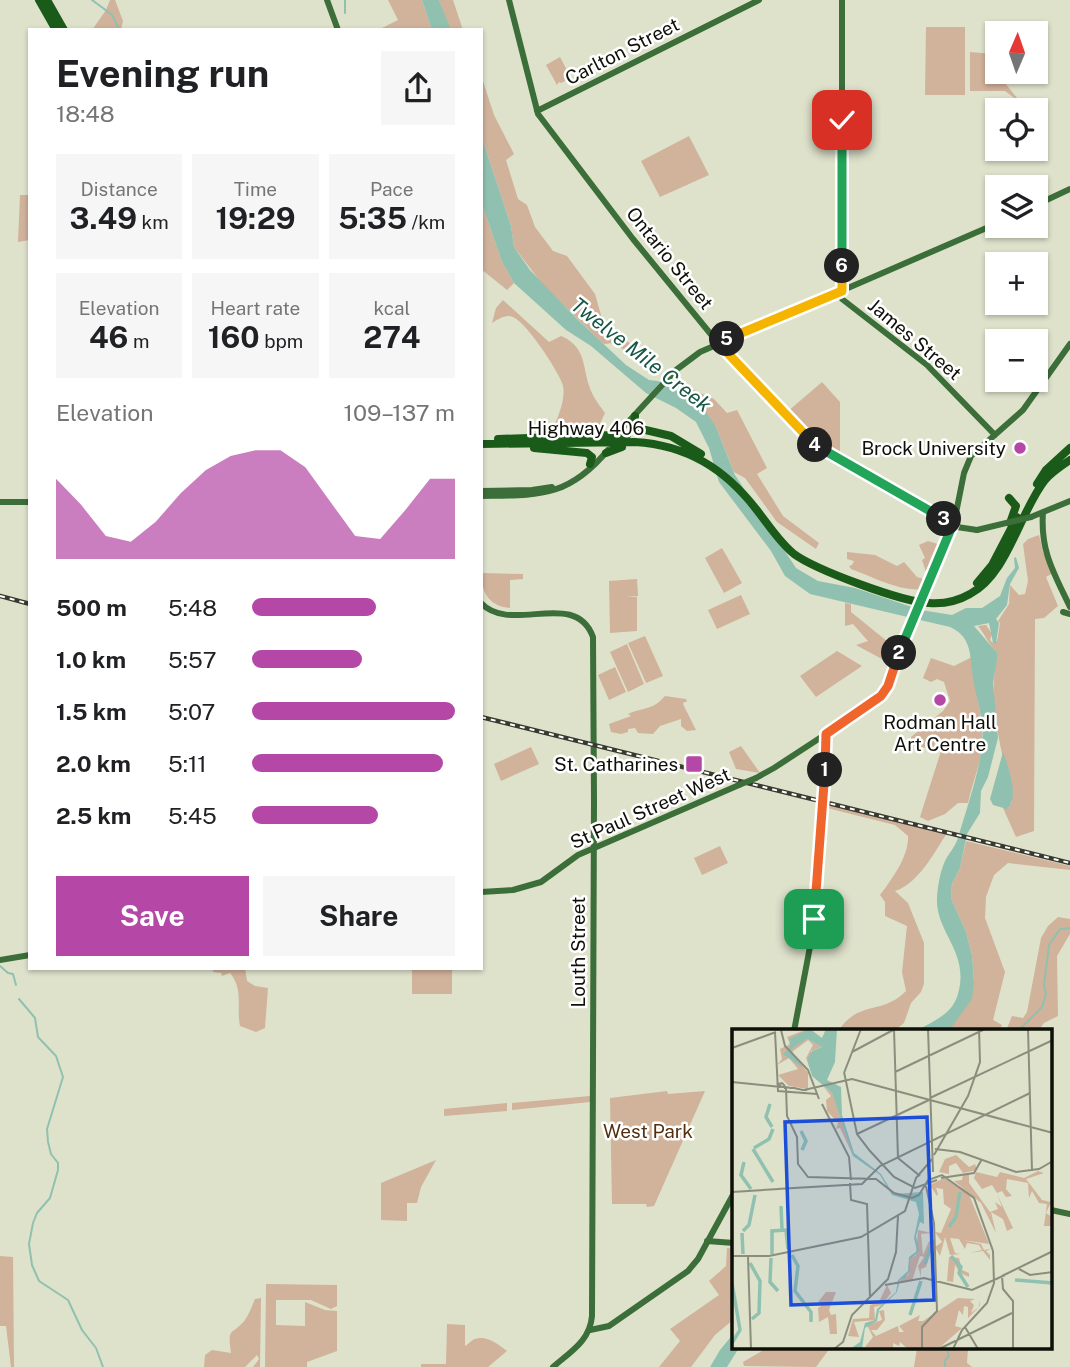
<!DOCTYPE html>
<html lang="en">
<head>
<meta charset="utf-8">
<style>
  :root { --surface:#fff; --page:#f6f6f6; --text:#202124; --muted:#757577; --accent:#b548a6 }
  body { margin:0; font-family:"Public Sans",sans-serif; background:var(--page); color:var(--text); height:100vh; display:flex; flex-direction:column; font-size:26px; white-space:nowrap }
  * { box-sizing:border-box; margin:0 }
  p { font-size:23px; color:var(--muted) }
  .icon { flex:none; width:38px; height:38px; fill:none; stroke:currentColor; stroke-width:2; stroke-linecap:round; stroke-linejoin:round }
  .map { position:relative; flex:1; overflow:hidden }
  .details { position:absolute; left:28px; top:28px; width:455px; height:942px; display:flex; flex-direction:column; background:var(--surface); border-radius:0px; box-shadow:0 2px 5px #0004 }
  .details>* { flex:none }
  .needle { width:46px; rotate:2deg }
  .fabs { position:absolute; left:985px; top:21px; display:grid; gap:14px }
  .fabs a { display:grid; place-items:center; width:63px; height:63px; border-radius:0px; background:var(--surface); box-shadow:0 2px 5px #0004; font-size:35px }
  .pin { position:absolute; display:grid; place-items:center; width:60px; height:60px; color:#fff; margin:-30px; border-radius:14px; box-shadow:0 4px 10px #0006 }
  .km { position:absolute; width:35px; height:35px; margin:-18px; border-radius:50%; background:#222; color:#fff; font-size:19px; line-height:35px; text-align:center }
  .round { display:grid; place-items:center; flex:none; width:74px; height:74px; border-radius:0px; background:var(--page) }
  .summary { display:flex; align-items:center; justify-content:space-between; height:119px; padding:0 28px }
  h1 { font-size:38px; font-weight:700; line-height:52px }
  .metrics { display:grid; grid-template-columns:repeat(3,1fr); gap:10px; height:119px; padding:7px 28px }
  .metrics div { display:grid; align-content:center; border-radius:0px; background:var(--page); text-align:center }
  .metrics b { font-size:30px; font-weight:700 }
  .metrics small { font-size:19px; font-weight:400 }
  .metrics p { font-size:19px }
  .chart { height:196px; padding:14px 28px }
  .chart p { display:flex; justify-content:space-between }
  .chart svg { width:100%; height:126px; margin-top:7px; fill:var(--accent); opacity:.7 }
  .button { display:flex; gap:14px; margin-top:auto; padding:14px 28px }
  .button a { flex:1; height:80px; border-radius:0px; background:var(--accent); color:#fff; font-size:28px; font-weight:700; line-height:80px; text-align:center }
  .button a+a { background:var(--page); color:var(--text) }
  ul { padding:0 28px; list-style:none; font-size:23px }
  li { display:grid; grid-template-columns:112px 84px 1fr; align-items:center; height:52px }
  li i { height:18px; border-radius:9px; background:var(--accent) }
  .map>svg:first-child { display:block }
</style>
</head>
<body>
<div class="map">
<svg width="1070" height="1367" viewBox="0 0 1070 1367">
  <rect width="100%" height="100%" fill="#dee2cb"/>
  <!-- green -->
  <path fill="#d1b29b" d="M110 0H115L123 21 121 30H92L106 10Z
    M388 0H422L432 30H378L398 20Z
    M439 0H453L463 30 449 28Z
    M926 27H965V95H925Z
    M970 52 994 54 998 72H1000L1005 83 1021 103 1005 91H970Z
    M560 57 571 78 561 83 559 82 557 85 546 65Z
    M481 75 494 115 514 154 506 160 518 199 527 205 535 227 553 251 567 256 595 294 603 322 633 346 628 352 613 343 604 344 596 337 543 285 514 247 511 226 481 135Z
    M689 136 709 175 660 197 641 161Z
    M20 195H30V240L18 242Z
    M481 201 502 262 514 283 507 290 481 269Z
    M503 300 549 342 561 336C589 348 581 370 592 393 595 400 601 407 605 413L599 426H554C559 415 567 395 562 383 557 369 526 322 513 317 506 314 499 319 492 323L496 308Z
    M822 382 840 402V457L817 444 787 412Z
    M687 387 714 399 727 413 737 410 767 468 757 474 783 516 819 543 816 549 777 522 745 478 734 472 716 427 683 394Z
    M1039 535 1043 552 1055 572 1046 577 1058 606 1044 618 1035 619 1034 831 1016 837 1003 808H1008L1012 802C1004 754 985 702 998 654 989 645 986 636 978 626L986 625 992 634 990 640 993 643 997 641 1000 623 998 621 1009 604 1010 585 1019 595 1025 594 1028 581 1023 544 1028 539Z
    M928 541 941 545 932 568 926 572 922 560 925 558 919 545Z
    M722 548 742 583 724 593 705 558Z
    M847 552 875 555 897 566 904 562 917 577 927 580 923 589C899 592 874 577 851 569L849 566 852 565 854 561 847 559Z
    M481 573 523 574V579L510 580V608C488 606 482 592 481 573Z
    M637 579 638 596 626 597H637V631L610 633 609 581Z
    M741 595 750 614 717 629 708 610Z
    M845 603 851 604V612L893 646 891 664 856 645 868 641 853 624 845 626Z
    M645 636 663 676 646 683 628 643Z
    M627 644 644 684 628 692 610 652Z
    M837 651 862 666 816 697 800 676Z
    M972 657C973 687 984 715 982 744 981 764 972 783 968 803H958L945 814 928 821 920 817 941 751 911 745V737L943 711 950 701 944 682 937 679 931 682 923 678 931 658 954 666Z
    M615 667 626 692 609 700 598 675Z
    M665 696 686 699 687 702H684L683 704 696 730 687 731 681 726V719L660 726 653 734 638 733 635 728 628 729V732L621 734 611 732 609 724 631 716 628 714C643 707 652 711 665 696Z
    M741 746 760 773 736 769 729 752Z
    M531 747 539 764 501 781 494 764Z
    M826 804 947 833C934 853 918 884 895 891L908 903 924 943V984L921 992 911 1003 904 1023 894 1031H838C860 999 881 1016 906 991L902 972 907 926 885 916V902L880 895C892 879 909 856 908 836L895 825 827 808Z
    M966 841 1070 866V870L1008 863 994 875 986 897 985 918 1005 972 993 1020 1002 1025 999 1031H946L951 1028 974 982 972 955 966 932 951 898 952 884 960 868Z
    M720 846 728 863 702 875 694 858Z
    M1058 917 1070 919V934L1057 956 1058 1016 1044 1023 1038 1031H1006L1012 1016 1023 1018 1027 1012 1041 938 1048 926Z
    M213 968H245L247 981 255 986 268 988 265 1028 256 1032 240 1026C236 1006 244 990 230 973L222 976 221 973 213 972Z
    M412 968H452V994H412Z
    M667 1091 668 1094 705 1091 654 1206 647 1207 646 1204H612L610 1098Z
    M590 1096V1102L512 1110V1103Z
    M507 1103V1111L444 1116V1109Z
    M436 1160 421 1187 417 1203H407V1221L381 1220V1183Z
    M727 1248 734 1249V1319L715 1335 691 1367H659L680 1341 670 1329 719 1295 709 1281 726 1266Z
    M0 1256 13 1257 14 1367H11L6 1326H0Z
    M266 1284 337 1285V1306L331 1309 311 1300H276V1325L305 1326V1302L325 1310 337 1311V1351L307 1362V1367H265Z
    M261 1298 260 1367H253L259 1359 257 1355 245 1367H204L205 1355 212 1350 231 1353C227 1326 232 1336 245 1320 249 1314 252 1306 255 1299Z
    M447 1324 465 1325V1346C469 1344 471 1340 475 1339 486 1335 498 1344 507 1351L488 1367H421V1364H446Z
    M767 1348H830L816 1367 744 1366 743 1362Z
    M917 1348H968L967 1363 972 1367H914Z"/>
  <!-- water -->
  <path fill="#90c1b0" d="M422 0H439L451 30H432Z
    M481 135 511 226 514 247 530 270 577 319 626 365 649 380 658 381 671 387 706 412 716 427 735 475 796 568 818 581 855 588 921 610 952 615 966 608H982L1000 596 1007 578 1015 568 1014 558 1016 557 1019 568 1010 584 1007 605 996 619 999 623 996 643H993L989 623 974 626 998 654 993 683 998 738 988 777 981 791 980 813 967 834 960 868 952 884 951 898 966 932 972 955 974 982 972 999 951 1028 946 1031H916C933 1021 952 1015 958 994 970 951 935 933 937 897 938 885 940 872 945 861 949 853 955 847 958 838 967 806 986 756 982 724 980 706 974 689 972 671 970 652 970 636 950 627L810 594 785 576 771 551 719 482 709 448 696 422 676 408 646 393 591 346 566 330 514 283 502 262 481 201Z
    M1003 752C1008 766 1020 798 1007 809L993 805 990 799Z
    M734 1333V1348H739L727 1367H710L720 1350Z"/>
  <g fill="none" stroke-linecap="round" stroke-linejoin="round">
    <!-- stream -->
    <path stroke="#90c1b0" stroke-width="2" d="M92 0 111 14
      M345 0V13
      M112 15 118 27 116 30
      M0 966 8 973 13 974 16 985
      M19 999 35 1018 38 1037 56 1056 63 1077 47 1129 48 1142 51 1154 58 1163V1170L50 1198 37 1213 33 1223 29 1244 32 1265 39 1281 68 1300 82 1330 96 1348 103 1367
      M1018 1031 1042 1007 1046 994 1044 985 1049 945 1060 929 1070 928
      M945 1367V1360L949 1356 947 1348"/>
    <!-- major -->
    <path stroke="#3b6e38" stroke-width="6" d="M327 0 338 30
      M509 0 538 114 633 239 718 343 808 439 957 527 977 530
      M842 0V299L927 365 995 435
      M537 111 759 0
      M1036 205 1070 189
      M617 434 676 370 700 352 998 223
      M481 491 532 490 552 487
      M481 496C539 495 568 498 608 450
      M0 502H30
      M1043 512C1040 551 1054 573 1070 607
      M1031 517 1070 501
      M934 576 955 518 964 473 971 456 1023 410 1070 344
      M481 603C511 635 575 588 593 637L594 801 592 1316C590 1341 570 1352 553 1367
      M1063 612 1070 614
      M756 778 774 768 875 702 885 691 897 669
      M824 793 826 734
      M481 892 513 890 541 882 578 855 739 785
      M0 960 30 955
      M794 1031 813 931 823 809
      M1051 1210 1070 1214
      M707 1241 734 1243
      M590 1330 609 1326 688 1271 698 1259 734 1193"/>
    <!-- highway -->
    <path stroke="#1b5b19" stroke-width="8" d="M39 0 56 30
      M47 0 64 30
      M635 416 634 424 637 428 671 436 701 454
      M498 439 611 435 620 431
      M481 444 635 442C687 445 725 469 756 509 768 524 779 542 794 554 816 570 902 602 929 603 943 604 958 601 970 594 1008 574 1019 513 1045 480 1052 472 1061 466 1070 460
      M534 448 587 453 592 457 590 464
      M606 453 622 447
      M1037 484 1046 470 1070 448
      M1009 498 1016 506 1010 523
      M977 583 992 565 1017 517"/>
    <defs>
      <path id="rail" d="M0 596 30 604
        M481 717 1070 863"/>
    </defs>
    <!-- rail casing -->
    <use href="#rail" stroke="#38392f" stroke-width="4.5"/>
    <!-- rail -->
    <use href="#rail" stroke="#fff" stroke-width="2" stroke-dasharray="5" stroke-linecap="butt"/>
    <!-- major-bridge -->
    <path stroke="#3b6e38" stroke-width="6" d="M977 530 1031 517
      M892 668 930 575
      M739 785 756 778
      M823 809 824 793"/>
    <!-- highway-bridge -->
    <path stroke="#1b5b19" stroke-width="8" d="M609 436 611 443 627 435"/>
  </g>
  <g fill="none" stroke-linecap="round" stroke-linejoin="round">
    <defs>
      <path id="split-1" d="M814 919 825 770"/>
      <path id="split-2" d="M825 770 826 734 881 696 888 686 899 653"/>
      <path id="split-3" d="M899 653 953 524 944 519"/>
      <path id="split-4" d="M815 445 944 519"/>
      <path id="split-5" d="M727 339 718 343 815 445"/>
      <path id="split-6" d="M727 339 842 291V266"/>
      <path id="split-7" d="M842 120V266"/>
    </defs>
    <!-- split-1 casing -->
    <use href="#split-1" stroke="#fff" stroke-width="14"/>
    <!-- split-2 casing -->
    <use href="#split-2" stroke="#fff" stroke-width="14"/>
    <!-- split-3 casing -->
    <use href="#split-3" stroke="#fff" stroke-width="14"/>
    <!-- split-4 casing -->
    <use href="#split-4" stroke="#fff" stroke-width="14"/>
    <!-- split-5 casing -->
    <use href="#split-5" stroke="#fff" stroke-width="14"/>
    <!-- split-6 casing -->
    <use href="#split-6" stroke="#fff" stroke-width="14"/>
    <!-- split-7 casing -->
    <use href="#split-7" stroke="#fff" stroke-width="14"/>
    <!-- split-1 -->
    <use href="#split-1" stroke="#f0652b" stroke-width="9"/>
    <!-- split-2 -->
    <use href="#split-2" stroke="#f0652b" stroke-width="9"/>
    <!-- split-3 -->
    <use href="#split-3" stroke="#22a559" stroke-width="9"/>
    <!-- split-4 -->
    <use href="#split-4" stroke="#22a559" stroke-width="9"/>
    <!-- split-5 -->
    <use href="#split-5" stroke="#f5b400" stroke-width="9"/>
    <!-- split-6 -->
    <use href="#split-6" stroke="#f5b400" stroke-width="9"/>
    <!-- split-7 -->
    <use href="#split-7" stroke="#22a559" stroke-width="9"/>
  </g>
  <!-- markers -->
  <g fill="#b548a6" stroke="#fff" stroke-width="2.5">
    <circle cx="1020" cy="448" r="7"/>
    <circle cx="940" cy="700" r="7"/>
    <rect x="685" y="755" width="18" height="18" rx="3.5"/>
  </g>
  <g text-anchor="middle" stroke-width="5" stroke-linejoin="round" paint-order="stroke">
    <!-- street labels -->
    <g font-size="19" fill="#0e0f08" stroke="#fff">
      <text transform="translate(622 51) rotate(-27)" y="7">Carlton Street</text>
      <text transform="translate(670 258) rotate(51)" y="7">Ontario Street</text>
      <text transform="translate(915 339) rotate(40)" y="7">James Street</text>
      <text x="586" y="435">Highway 406</text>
      <text transform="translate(650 808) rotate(-24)" y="7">St Paul Street West</text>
      <text transform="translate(578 952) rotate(-90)" y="7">Louth Street</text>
    </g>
    <!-- poi labels -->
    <g font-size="19" fill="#0e0f08" stroke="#fff" text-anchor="end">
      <text x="1006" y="455">Brock University</text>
      <text x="940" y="729" text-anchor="middle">Rodman Hall<tspan x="940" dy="22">Art Centre</tspan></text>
      <text x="678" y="771">St. Catharines</text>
    </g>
    <!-- park labels -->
    <g font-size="19" fill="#542f0f" stroke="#fff">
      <text x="648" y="1138">West Park</text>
    </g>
    <!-- water labels -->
    <g font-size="21" font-style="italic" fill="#185746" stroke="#fff">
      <text transform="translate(641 355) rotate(38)" y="7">Twelve Mile Creek</text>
    </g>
  </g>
  <!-- overview -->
  <g transform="translate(732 1029)">
    <rect width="320" height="320" fill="#dee2cb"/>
    <path d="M76 0H78L68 8 57 10 58 18 75 10 90 18 79 22V39L74 29 81 16 76 11 60 23 76 44V60L57 57 46 46 66 40 57 29 45 36 50 30 48 20 58 15 55 8ZM91 57 100 64 122 129 108 99 104 100 106 94 95 82 94 71 99 67ZM224 126 237 138 243 135 245 141 231 144 224 134 217 137V145L207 143 213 130ZM268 143 292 149 306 142 312 144 294 150 310 171 319 173 314 184 320 188 319 197H312L315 175 307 174 300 162 297 169 296 154 275 150 274 160 280 167 274 168 270 162 265 164 260 156 250 160 242 149 244 143 265 148ZM231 145H237V154L258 183 266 180 263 173 270 178 265 165 281 199 275 202 271 190 259 183 264 204 249 174 222 152 230 151ZM212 149 236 163 257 215 231 211 249 215 252 221 259 220 254 222 258 226V231L251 222 237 224 250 221 247 216 235 214 233 220 227 210 218 209 223 224 228 225 218 226 213 208 208 227 203 218 210 213 203 203 209 204 219 180 212 175 211 160 204 159 206 165 205 167 198 156ZM186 201 200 204 189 205 191 226 197 212 202 211 194 238 189 240V248L186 237 192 228 188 227 180 252H167L176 246 178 231 184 226ZM217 228 227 229 230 241 237 244V248L228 244 237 259 223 236 221 253 215 252ZM155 256 159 264 150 276 142 278 143 291 122 293 127 308 116 307 121 290 137 289 138 276 147 273ZM94 263H104L97 281 99 286 104 285 105 305H98L96 288 87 293 86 279 92 275 86 273ZM226 269 243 270 238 272 242 276 239 284 247 278 248 271V277L236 289V278L232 277 231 286 227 281 223 297 230 299 206 320H176L168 313 167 317 161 314V320L133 318 141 308 135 296 150 291 147 282 152 281 153 291 145 301H139L144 307 166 297 167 303H172L167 297 188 286 186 292H191Z" fill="#d1b29b"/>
    <path d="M78 0 90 9 94 0H105L103 33 95 51 109 58 110 86 122 124 149 145 161 165 191 163 192 195 188 193 184 207 187 222 178 231V241L173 249 168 251 165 263 147 281 145 292 133 299 130 320H118L128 313 133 294 143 291 145 280 164 263 166 251 176 242 177 228 185 222 182 209 187 185 184 173 160 166 148 146 121 127 100 64 80 47 75 31 80 22 90 18 75 10 62 18 59 21 71 39 51 25 58 18 57 10Z" fill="#90c1b0"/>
    <path fill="none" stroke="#90c1b0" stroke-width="3.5" d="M38 75 34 88 40 98M69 102 74 112 70 121M22 119 37 110 41 100M21 120 41 153M12 133 9 146 19 160M49 177 50 200M217 198 224 188 228 163M11 202 17 196 23 166M10 204 11 225M40 225V202L54 201 56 220M60 226 66 237 63 262 79 283V293M219 227 229 238 227 244 236 258M39 229 38 253 46 262M18 234 28 252 27 284 20 290M193 235 201 212M283 251 321 254M0 254 8 301 0 314M178 286 189 252"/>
    <path fill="none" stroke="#8b8e7d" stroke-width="2" d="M162 0 166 129 188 147M196 0 201 143M296 0 300 142M49 1 53 17 76 41 87 70M43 3 46 62 85 65M0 19 44 3M120 23 163 0M112 43 125 105 138 122 162 148 183 159 205 151M163 43 253 0M112 44 129 0M0 53 49 58M72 61 120 50 321 104M75 61H71L62 59H59L53 58H50L46 55 50 54 52 56 53 58V59H54L55 87 65 108 66 135 76 148 144 150 162 164 180 169 187 166 196 151 210 146 242 169 261 222 262 254 255 274 230 301 221 320M198 69 321 11M90 75 117 128 119 151M125 105 197 71M203 120 228 123 284 143 307 140 321 132M202 126 236 67 248 33 247 0M209 149 242 144 250 130M118 154 119 171 135 175 138 268M45 160 130 155 148 137 298 64M0 163 47 160M0 227H37L129 208 173 182 184 149 201 129M16 227 19 320M287 240 298 246 321 243M270 247 321 222M270 247 271 260 281 272V320M153 256 192 249 240 261 273 246M233 298 246 320M102 320 111 313 120 286 156 250 164 223 166 187M190 320V298L205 282 202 194 194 157M207 320 280 284"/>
    <path fill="#1d4ed8" fill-opacity="0.15" stroke="#1d4ed8" stroke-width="3.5" d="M195 88 202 271 59 276 53 93Z"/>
    <rect width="320" height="320" fill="none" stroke="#0e0f08" stroke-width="3.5"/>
  </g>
</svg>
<div class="fabs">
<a><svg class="needle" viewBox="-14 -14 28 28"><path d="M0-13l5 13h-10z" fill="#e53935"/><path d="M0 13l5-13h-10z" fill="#757577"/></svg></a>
<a><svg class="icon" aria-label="locate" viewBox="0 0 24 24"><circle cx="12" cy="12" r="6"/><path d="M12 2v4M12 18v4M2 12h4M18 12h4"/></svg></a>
<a><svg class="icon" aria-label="layers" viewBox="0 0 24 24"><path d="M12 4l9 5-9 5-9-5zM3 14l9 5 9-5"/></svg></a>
<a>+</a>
<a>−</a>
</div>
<div class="pin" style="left:814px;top:919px;background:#1e9e55"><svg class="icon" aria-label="arrive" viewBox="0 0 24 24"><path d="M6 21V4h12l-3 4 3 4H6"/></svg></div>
<div class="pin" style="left:842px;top:120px;background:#d93025"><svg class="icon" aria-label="check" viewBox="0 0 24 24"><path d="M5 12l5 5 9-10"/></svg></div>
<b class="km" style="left:825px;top:770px">1</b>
<b class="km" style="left:899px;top:653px">2</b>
<b class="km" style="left:944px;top:519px">3</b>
<b class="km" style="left:815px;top:445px">4</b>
<b class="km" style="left:727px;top:339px">5</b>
<b class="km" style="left:842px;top:266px">6</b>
<section class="details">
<div class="summary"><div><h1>Evening run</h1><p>18:48</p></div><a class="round"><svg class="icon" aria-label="share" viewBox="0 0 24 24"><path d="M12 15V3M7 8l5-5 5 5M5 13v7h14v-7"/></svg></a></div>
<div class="metrics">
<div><p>Distance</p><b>3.49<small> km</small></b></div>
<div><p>Time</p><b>19:29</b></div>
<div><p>Pace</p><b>5:35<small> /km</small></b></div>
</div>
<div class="metrics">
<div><p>Elevation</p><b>46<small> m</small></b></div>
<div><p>Heart rate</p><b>160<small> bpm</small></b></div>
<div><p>kcal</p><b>274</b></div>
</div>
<div class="chart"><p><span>Elevation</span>109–137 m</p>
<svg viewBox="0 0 160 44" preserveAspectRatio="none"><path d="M0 44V16L10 25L20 36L30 38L40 31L50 21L60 13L70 8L80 6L90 6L100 12L110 24L120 36L130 37L140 27L150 16L160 16V44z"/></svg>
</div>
<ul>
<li><b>500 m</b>5:48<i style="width:61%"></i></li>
<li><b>1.0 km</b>5:57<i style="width:54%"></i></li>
<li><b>1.5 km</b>5:07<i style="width:100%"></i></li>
<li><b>2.0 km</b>5:11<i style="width:94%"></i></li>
<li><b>2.5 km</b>5:45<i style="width:62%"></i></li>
</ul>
<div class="button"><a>Save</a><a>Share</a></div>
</section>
</div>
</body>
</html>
